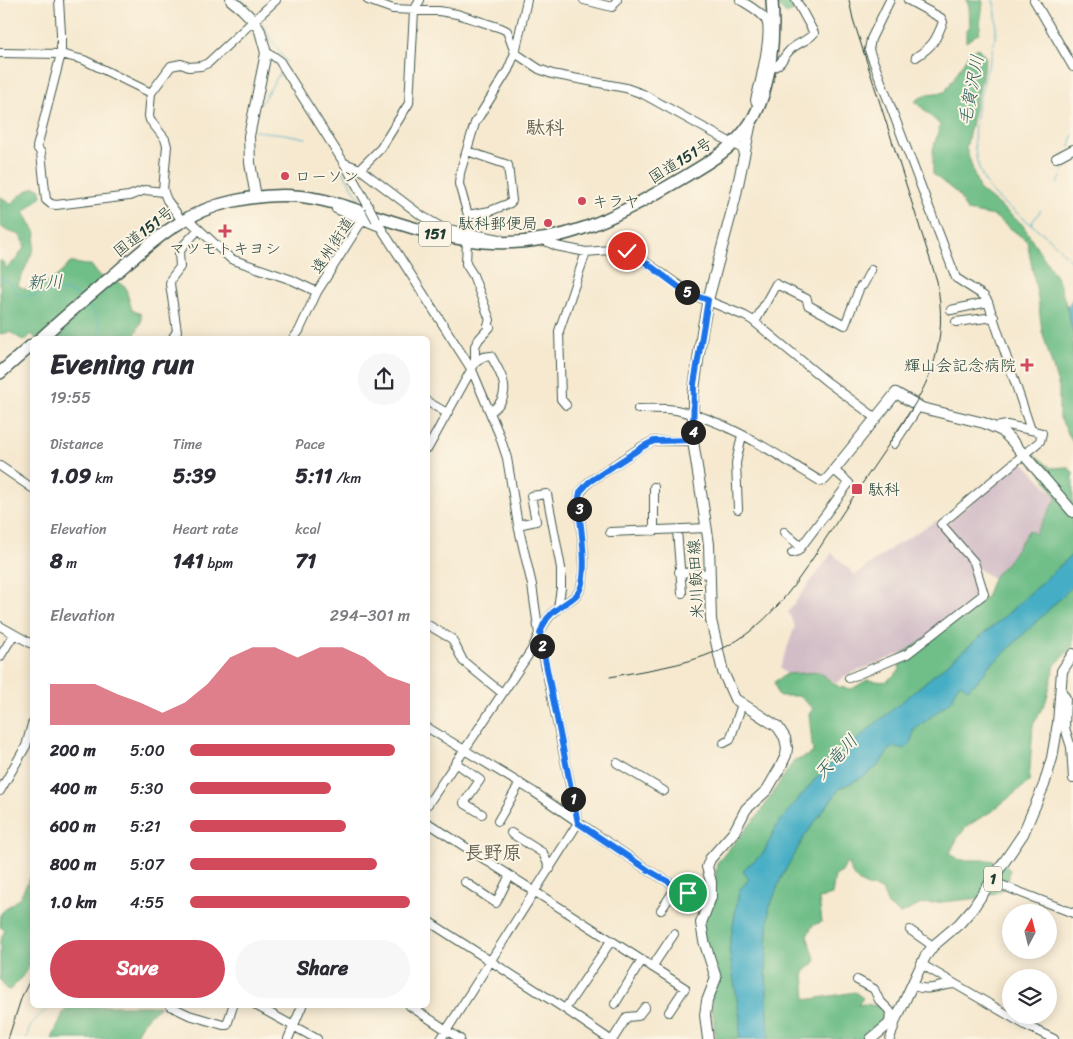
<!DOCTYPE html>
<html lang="en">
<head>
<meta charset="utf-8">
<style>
  :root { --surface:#fff; --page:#f7f7f7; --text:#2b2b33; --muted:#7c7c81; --accent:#d1495b }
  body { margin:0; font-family:Sriracha,"Klee One",sans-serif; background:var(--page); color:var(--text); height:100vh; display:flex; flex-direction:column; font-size:19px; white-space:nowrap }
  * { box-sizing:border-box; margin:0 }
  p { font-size:16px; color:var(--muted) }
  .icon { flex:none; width:28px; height:28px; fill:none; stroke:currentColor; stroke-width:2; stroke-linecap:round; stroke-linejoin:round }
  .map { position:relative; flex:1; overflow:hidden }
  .details { position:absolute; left:30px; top:336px; width:400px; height:672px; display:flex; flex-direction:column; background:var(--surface); border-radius:8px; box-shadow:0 2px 12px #0003 }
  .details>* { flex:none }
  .needle { width:32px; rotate:7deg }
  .buttons { position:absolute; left:1002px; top:904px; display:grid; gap:10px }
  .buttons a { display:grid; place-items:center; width:55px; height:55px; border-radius:50%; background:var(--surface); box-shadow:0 2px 12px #0003; font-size:25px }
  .pin { position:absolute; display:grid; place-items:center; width:42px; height:42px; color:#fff; margin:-21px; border:2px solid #fff; border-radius:50%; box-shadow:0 1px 5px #0007 }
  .km { position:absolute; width:25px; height:25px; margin:-12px; border-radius:50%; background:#222; color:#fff; font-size:14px; line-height:25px; text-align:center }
  .round { display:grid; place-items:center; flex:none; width:52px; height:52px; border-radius:26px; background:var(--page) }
  .overview { display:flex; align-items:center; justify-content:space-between; height:85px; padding:0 20px }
  h1 { font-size:28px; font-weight:700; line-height:38px }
  .figures { display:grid; grid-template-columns:repeat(3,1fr); gap:8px; height:85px; padding:5px 20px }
  .figures div { display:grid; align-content:center }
  .figures b { font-size:21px; font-weight:700 }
  .figures small { font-size:14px; font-weight:400 }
  .figures p { font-size:14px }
  .chart { height:140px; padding:10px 20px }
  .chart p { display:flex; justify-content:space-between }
  .chart svg { width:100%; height:90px; margin-top:5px; fill:var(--accent); opacity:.7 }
  .button { display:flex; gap:10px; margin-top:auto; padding:10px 20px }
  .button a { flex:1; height:58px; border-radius:30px; background:var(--accent); color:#fff; font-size:20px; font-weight:700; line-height:58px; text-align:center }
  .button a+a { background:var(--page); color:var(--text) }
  ul { padding:0 20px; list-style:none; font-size:16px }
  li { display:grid; grid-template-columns:80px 60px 1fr; align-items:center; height:38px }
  li i { height:12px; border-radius:6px; background:var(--accent) }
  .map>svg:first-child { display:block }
</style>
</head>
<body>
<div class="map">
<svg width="1073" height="1039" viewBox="0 0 1073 1039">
  <rect width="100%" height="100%" fill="#fcf5e5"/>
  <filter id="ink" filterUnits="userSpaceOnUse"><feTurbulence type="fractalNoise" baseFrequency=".02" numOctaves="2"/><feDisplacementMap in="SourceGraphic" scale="10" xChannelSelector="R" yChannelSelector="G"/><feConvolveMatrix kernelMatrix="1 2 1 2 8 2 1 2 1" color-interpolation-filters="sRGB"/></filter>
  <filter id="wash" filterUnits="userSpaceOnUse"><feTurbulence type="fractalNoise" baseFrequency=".0096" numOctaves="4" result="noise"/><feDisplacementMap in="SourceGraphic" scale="20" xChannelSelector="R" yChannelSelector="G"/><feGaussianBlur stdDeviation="1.12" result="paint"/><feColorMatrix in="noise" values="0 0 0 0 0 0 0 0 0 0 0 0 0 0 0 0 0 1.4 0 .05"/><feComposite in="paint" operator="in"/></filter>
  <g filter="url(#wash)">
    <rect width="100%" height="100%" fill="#f6e9d0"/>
    <!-- industrial -->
    <path fill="#d2bdc7" d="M1022 461 1057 498 1035 534 1029 531 1008 561 992 578 979 569 948 527 949 522Z
      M936 521 972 565 981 594 907 651 847 675 836 683 819 672 787 674 784 672 780 668 795 626 788 612 832 553 855 575 899 543Z"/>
    <!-- forest -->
    <path fill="#6fbe88" stroke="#477e5e" d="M776 0H792L796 10 786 14 776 4Z
      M966 0H982L983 3 979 33 966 42V31L970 26 969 6Z
      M978 48 986 58 966 148 979 189 1022 224 1058 280 1067 307 1073 334V443L1059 416V388L1042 331 1038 299 1027 241 994 216 967 211 958 194 933 174V150L940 125 915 101 927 94 945 92 970 52Z
      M34 187 40 188 42 196 24 212 36 233 34 248 18 285 24 289C47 283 54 282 70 263 78 262 83 266 91 265L98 274 106 281 114 280 125 286 132 310 141 314V322L133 339H36L32 334 24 341 10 332 0 334V260L5 264V269L18 258 20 253 25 247 20 235 7 231 0 226V196L11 204 23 193Z
      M1032 453 1051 468 1067 467 1073 472V554L1005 616 863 734 778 823 763 854 746 867 744 872 749 879 739 891 729 949 740 1019 739 1039H716L708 974 696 936 716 875 717 863 759 814 793 762 813 753 809 714 813 709 799 696H778L774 682 787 674 819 672 839 687 852 689 867 680 886 682 900 670 898 657 986 597 994 576 1008 561 1029 530 1035 534 1057 498 1030 455Z
      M1073 586V646L1055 665 1046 701 1033 725 1029 782 992 811 967 826 957 839 950 853 958 860H987L1002 862 1010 870 1008 882 1001 891 981 898 922 904 900 914 888 905 882 890C860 884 856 884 847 862L842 872 835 876 832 895 819 899 822 922 813 925 807 936 816 961 804 972 806 1000 855 992 863 998 858 1005 864 1004 878 1006 883 1012 881 1025 861 1039H769L766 970 769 909 781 878 804 837 840 788 863 777 877 767 889 750 895 747 912 742 913 731 953 699 955 690 960 682 964 687C972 686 977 683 980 676L985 673 988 666 1000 657Z
      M32 874V936L28 943 32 947C33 965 22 978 10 990L6 989 0 979V941L5 930 0 927 1 913 20 897Z
      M69 1006H160C147 1015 140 1025 134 1039H52L63 1013Z"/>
    <!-- water -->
    <path fill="#45adc5" stroke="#32757c" d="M1073 298V334L1067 307Z
      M1073 554V586L1000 657 988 666 985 673 980 676 978 681 970 686V688L967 689 960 683 955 690 953 699 913 731 912 742 905 749 895 747 889 750 877 767 863 777 840 788 804 837 781 878 769 909 766 970 769 1039H739L740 1019 729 949 739 891 749 879 743 872 746 867 763 854 778 823 817 777 863 734 1005 616Z"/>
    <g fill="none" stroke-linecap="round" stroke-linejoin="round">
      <!-- stream -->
      <path stroke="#45adc5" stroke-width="1" d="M242 0 255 14
        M993 0C1001 23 993 49 987 71 976 108 966 146 985 182 994 199 1009 206 1023 218 1040 231 1062 247 1073 265
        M260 21 286 62
        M260 105 281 71
        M255 131 284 134 306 138
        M1070 147 1073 135
        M342 170 364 206
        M1057 184 1062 176 1067 155
        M1031 224 1041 210
        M0 278C19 283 10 297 27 296 44 295 66 284 80 298
        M87 304C97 313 100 326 101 339
        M480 379 492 405
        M495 412 502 432
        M27 1039C27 1024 40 1015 51 1006"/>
    </g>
  </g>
  <g filter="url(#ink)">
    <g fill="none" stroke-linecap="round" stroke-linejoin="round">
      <defs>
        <path id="minor" d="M59 0 61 34V54L37 147 41 153 46 200 51 204 56 205 129 196 145 190 164 192
          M276 0 208 63 201 66 189 67 181 64 171 66 151 93 149 116 150 120 165 139 167 146 163 190 167 200 180 218 190 221 231 259 292 280 317 292
          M368 0 393 9 439 11 457 14 501 28 507 31 515 53 539 69 552 74 626 88 643 94 746 151
          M584 0 612 7 617 0
          M740 0C748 5 760 11 765 19 773 30 759 86 755 100L758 107
          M908 0 941 18 943 22C936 40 933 46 916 57
          M1034 0 1073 67
          M0 53 61 54 84 60 151 93
          M266 53 272 55 279 60 344 163 369 207
          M769 69C782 66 781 59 790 50 797 43 808 41 814 33L796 0
          M467 151 508 165 512 201 510 203 490 211 468 215
          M1056 158 1073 149
          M344 163 360 169 422 216 443 228 500 239
          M360 169 381 148 409 103 414 11 420 0
          M336 209 380 227
          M376 220 472 370 499 434 507 458 518 525 532 585 539 634 578 823 441 1039
          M541 239 556 246 586 252 621 249 633 253 691 294 745 316 752 320 826 381 876 418
          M469 240 468 215 459 184 460 173 475 123 508 70 515 53 527 0
          M951 310 988 302
          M755 322 776 284 807 299 808 305 845 325 860 287 863 285 871 270
          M956 322 994 317
          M172 339 177 331 170 284 171 279 180 267 179 253 184 245 199 229
          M293 339 299 331 317 292 363 219
          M475 363 483 357 491 356C503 377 514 396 490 412
          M428 402 447 413
          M566 405 561 399 559 331 586 252
          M638 409C651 409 664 408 676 410 728 420 775 454 820 481L825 480 834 470 849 483 798 551 792 553
          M994 427 1007 425 1031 430
          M894 444 919 406
          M428 448 475 363V346L479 339 490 327 488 325 490 320 473 275 466 264 467 240
          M0 466 32 488
          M654 487V531
          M738 509 736 463 742 435
          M518 525 536 521 531 496 547 494 561 568V588L558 608
          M677 530 682 593
          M610 532 707 528
          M784 532 801 547
          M679 572 709 574
          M428 625 452 639 463 661 502 693
          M0 626 32 644
          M0 657 14 634
          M849 678 907 654 984 594 974 562 941 524 1040 441 1042 433 1031 430 988 302 984 296 956 278 869 50 871 39 890 0
          M1061 690 1066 698 1065 728 1071 747 1073 779
          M428 728 534 792 648 870 688 893
          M724 743 730 740 742 704
          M456 763 480 780 464 803 482 814
          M617 763 664 791
          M0 791 26 746 32 724
          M428 804 531 651C539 636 543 620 557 609 563 603 573 600 578 593 590 577 580 522 578 502L580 493 589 482 643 446 654 441H693
          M498 821 520 783
          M428 823 685 988 669 1012
          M511 833 543 853 550 869
          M991 881 1073 913
          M465 882 496 903 509 877
          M661 910 677 886
          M428 921 565 1009 609 1039
          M910 930 933 946
          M921 964 955 984
          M652 967 674 934
          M857 980 874 989 879 1000 890 1011 889 1024
          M912 985C930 993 938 985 955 984L1027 1026 1054 1039
          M615 1004 642 960
          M170 1006 189 1015 223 1025H227L233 1006
          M257 1006 317 1039
          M410 1006 460 1039
          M565 1009 611 941
          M288 1039 302 1006
          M613 1039 627 1017 638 1016 645 1007
          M890 1039 898 1015"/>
        <path id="major" d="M231 0 242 9 254 21 260 31 266 53 249 136 250 163 256 197
          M834 470 896 393 922 408 984 423 1002 431 1012 441 1073 512
          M708 1039 705 1015 707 1001 716 978 704 941 701 923 711 897V882L707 867 710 859 734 832 746 809 767 790 781 766 786 755 787 748 785 738 778 727 735 699 723 672 711 620 709 544 693 441V396L702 332 708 300 735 199 751 122
          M871 1039 889 1024 899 1013 925 957 933 946 959 924 973 908 1023 834 1044 785 1052 758 1058 723 1062 671 1073 654"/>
        <path id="highway" d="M40 339C65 316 91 294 117 272 154 240 185 211 234 201 262 195 290 193 317 199 334 202 350 208 366 213 405 226 443 238 484 242 559 248 617 217 679 180 706 164 734 149 751 122 771 89 775 37 772 0
          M0 373 32 345"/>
      </defs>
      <!-- minor casing -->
      <use href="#minor" stroke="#3f574b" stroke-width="10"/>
      <!-- major casing -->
      <use href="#major" stroke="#3f574b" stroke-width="12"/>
      <!-- highway casing -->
      <use href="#highway" stroke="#3f574b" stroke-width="14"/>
      <!-- minor -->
      <use href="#minor" stroke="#fff" stroke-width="8"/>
      <!-- major -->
      <use href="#major" stroke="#fff" stroke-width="10"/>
      <!-- highway -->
      <use href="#highway" stroke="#fff" stroke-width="11"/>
      <!-- rail -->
      <path stroke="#1f3d34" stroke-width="1" d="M610 677C645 670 683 666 717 651 775 626 804 570 838 520 858 489 879 459 899 429 933 378 948 343 937 281L853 19 849 0
        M8 1039 22 996 32 976"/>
      <defs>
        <path id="minor-bridge" d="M369 207 376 220"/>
      </defs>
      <!-- minor-bridge casing -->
      <use href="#minor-bridge" stroke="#3f574b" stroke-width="10" stroke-linecap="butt"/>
      <!-- minor-bridge -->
      <use href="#minor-bridge" stroke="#fff" stroke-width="8"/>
    </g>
  </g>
  <g fill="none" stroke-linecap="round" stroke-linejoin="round" filter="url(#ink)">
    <defs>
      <path id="route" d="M627 251 633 253 680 288 691 294 708 300 694 384 693 440 654 441 644 446 589 482 580 492 578 502C580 522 590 577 578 593 574 599 566 602 560 607 550 613 543 623 540 634L578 823 648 870 688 893"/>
    </defs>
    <!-- route casing -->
    <use href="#route" stroke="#fff" stroke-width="10"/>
    <!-- route -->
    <use href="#route" stroke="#1a73e8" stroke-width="6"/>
  </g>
  <!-- markers -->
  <g fill="#d1495b" stroke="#fcf5e5" stroke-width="2">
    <circle cx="285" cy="176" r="5"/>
    <circle cx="582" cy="201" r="5"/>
    <circle cx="548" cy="223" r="5"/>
    <path d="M222.5 223.5h5v5h5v5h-5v5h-5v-5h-5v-5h5z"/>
    <path d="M1024.5 357.5h5v5h5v5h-5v5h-5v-5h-5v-5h5z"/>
    <rect x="851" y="483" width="12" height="12" rx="2.5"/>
  </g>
  <g text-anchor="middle" stroke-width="4" stroke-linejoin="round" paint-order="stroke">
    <!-- shield labels -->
    <g fill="#fcf5e5" stroke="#617469" stroke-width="1">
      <rect x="419" y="221.5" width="32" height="25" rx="4"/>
      <rect x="984" y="866.5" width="18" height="25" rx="4"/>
    </g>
    <g font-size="15" font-weight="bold" fill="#1f3d34">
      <text x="435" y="239">151</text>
      <text x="993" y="884">1</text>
    </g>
    <!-- street labels -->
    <g font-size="16" fill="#1f3d34" stroke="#fcf5e5">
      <text transform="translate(680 160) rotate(-32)" y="6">国道151号</text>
      <text transform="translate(143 231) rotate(-38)" y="6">国道151号</text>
      <text transform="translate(332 245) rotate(-57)" y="6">遠州街道</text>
      <text transform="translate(695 579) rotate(-93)" y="6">米川飯田線</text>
    </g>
    <!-- poi labels -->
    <g font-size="16" fill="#1f3d34" stroke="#fcf5e5" text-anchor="start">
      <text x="295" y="182">ローソン</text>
      <text x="592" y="207">キラヤ</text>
      <text x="538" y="229" text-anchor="end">駄科郵便局</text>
      <text x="225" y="254" text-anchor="middle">マツモトキヨシ</text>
      <text x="1016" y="371" text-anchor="end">輝山会記念病院</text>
      <text x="868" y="495">駄科</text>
    </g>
    <!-- water labels -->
    <g font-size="18" font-style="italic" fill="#2a5f60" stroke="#fcf5e5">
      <text transform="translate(971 90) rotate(-79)" y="6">毛賀沢川</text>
      <text transform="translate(45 282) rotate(-2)" y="6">新川</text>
      <text transform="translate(836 757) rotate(-47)" y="6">天竜川</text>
    </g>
    <!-- quarter labels -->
    <g font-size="19" font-weight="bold" fill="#656454" stroke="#fcf5e5">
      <text x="545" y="134">駄科</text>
      <text x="493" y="859">長野原</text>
    </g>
  </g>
</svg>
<div class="buttons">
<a><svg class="needle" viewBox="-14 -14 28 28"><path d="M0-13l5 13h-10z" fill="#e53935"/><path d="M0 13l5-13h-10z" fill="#7c7c81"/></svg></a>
<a><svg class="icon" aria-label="layers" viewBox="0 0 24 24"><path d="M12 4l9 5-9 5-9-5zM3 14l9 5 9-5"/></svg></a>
</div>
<div class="pin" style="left:688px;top:893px;background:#1e9e55"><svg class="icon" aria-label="arrive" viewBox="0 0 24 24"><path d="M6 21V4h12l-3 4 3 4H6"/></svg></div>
<div class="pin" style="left:627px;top:251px;background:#d93025"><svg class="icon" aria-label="check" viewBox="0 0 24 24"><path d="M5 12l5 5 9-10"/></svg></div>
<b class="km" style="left:573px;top:799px">1</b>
<b class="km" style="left:542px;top:646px">2</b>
<b class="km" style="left:579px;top:509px">3</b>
<b class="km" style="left:693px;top:432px">4</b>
<b class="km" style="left:687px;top:292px">5</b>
<section class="details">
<div class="overview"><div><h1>Evening run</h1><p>19:55</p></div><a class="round"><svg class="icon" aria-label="share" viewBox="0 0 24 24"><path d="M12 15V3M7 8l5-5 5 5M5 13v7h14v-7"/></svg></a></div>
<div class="figures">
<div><p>Distance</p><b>1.09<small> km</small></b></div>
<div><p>Time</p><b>5:39</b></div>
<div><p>Pace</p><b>5:11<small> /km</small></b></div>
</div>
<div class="figures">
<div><p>Elevation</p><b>8<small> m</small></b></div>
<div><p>Heart rate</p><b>141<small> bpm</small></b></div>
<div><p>kcal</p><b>71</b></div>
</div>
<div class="chart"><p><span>Elevation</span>294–301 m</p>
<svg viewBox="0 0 160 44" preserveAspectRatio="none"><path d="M0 44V24L10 24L20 24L30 29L40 33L50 38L60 33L70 24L80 11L90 6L100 6L110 11L120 6L130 6L140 11L150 20L160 24V44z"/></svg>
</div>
<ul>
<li><b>200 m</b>5:00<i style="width:93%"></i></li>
<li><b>400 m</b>5:30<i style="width:64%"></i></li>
<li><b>600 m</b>5:21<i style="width:71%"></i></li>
<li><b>800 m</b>5:07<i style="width:85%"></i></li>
<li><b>1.0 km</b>4:55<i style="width:100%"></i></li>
</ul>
<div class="button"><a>Save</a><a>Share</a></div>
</section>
</div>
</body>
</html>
